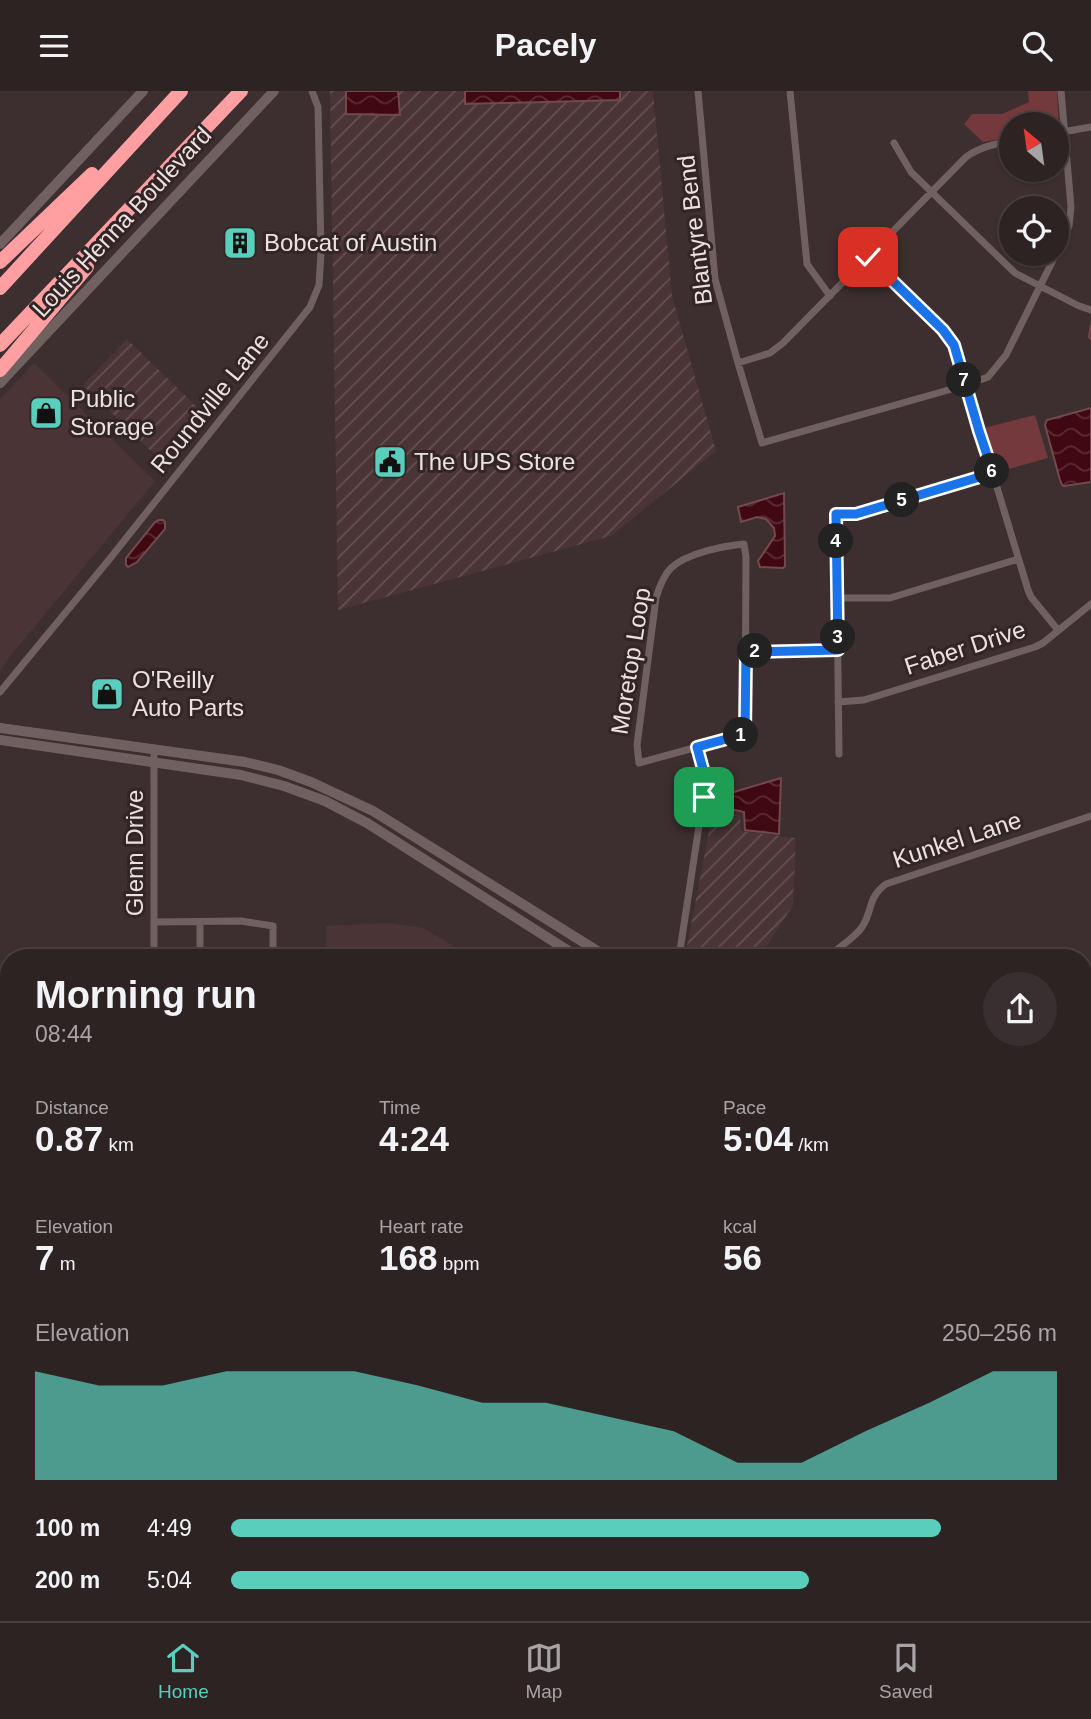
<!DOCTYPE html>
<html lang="en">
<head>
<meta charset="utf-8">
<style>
  :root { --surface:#2e2323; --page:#3a2f30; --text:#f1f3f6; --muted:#a7a4a6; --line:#494041; --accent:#5acebc }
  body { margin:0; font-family:Arial,sans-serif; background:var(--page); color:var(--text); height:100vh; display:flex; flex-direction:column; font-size:26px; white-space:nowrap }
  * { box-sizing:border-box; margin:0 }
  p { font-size:23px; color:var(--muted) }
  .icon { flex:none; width:38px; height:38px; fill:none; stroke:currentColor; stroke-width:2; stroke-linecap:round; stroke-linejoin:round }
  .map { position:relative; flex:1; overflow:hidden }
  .details { position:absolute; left:0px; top:858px; width:1092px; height:674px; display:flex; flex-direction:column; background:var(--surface); border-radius:28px 28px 0 0; box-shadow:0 2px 5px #0004,0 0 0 2px var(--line) }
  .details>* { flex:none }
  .needle { width:46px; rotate:331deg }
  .controls { position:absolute; left:999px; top:21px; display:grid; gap:14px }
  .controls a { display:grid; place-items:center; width:70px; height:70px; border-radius:50%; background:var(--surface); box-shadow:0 2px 5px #0004,0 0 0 2px var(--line); font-size:35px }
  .pin { position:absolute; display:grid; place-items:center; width:60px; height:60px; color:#fff; margin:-30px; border-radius:14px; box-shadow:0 4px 10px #0006 }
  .km { position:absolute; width:35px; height:35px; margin:-18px; border-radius:50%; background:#222; color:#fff; font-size:19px; line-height:35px; text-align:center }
  .round { display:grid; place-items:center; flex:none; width:74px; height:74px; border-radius:37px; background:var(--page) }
  .overview { display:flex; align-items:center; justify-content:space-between; height:119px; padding:0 35px }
  h1 { font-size:38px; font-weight:700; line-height:52px }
  .figures { display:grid; grid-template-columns:repeat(3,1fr); gap:10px; height:119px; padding:7px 35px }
  .figures div { display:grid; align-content:center }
  .figures b { font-size:35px; font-weight:700 }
  .figures small { font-size:19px; font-weight:400 }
  .figures p { font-size:19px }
  .chart { height:196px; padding:14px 35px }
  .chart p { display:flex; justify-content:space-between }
  .chart svg { width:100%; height:126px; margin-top:7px; fill:var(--accent); opacity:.7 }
  ul { padding:0 35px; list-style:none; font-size:23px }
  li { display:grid; grid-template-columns:112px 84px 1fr; align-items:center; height:52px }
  li i { height:18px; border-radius:9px; background:var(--accent) }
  header { display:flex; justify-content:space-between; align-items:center; height:91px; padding:0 35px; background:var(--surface); font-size:32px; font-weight:700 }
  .tabs { display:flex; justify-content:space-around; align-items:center; height:98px; border-top:2px solid var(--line); background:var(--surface); font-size:19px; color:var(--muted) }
  .tabs a { display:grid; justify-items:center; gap:4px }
  .tabs .current { color:var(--accent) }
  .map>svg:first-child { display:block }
</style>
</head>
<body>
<header><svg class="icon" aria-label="menu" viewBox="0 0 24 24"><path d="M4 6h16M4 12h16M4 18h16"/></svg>Pacely<svg class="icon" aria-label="search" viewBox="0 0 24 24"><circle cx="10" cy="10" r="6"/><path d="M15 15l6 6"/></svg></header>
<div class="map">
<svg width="1091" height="1530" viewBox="0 0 1091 1530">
  <defs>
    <pattern id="industrial-furrows" width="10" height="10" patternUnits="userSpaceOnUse" patternTransform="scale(1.75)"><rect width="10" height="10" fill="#4a3435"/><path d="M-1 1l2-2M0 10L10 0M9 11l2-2" fill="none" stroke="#645152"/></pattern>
    <pattern id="water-waves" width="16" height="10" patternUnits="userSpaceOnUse" patternTransform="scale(1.75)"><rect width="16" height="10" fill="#400811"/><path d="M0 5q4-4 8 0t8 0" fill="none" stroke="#5c2c33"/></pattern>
  </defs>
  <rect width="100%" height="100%" fill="#3d2f2f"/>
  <!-- built -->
  <path fill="#4a3435" d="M34 272 155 390 8 568 0 580V308Z
    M387 832 424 837 471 866H326V835Z"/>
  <!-- industrial -->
  <path fill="url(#industrial-furrows)" d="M330 0H653L672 205 716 360 611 445 338 519Z
    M127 248 200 319 156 365 83 294Z
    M713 719 740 724 741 740 796 747 793 814 760 866H685Z"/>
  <!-- park -->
  <path fill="#74393d" d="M1028 0H1057L1059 36 1057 38V33H1012L1011 46 983 51 964 33 972 23H1002L1029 11Z
    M1035 324 1048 367 998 381 997 375 993 369 984 337Z
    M688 1523 695 1530H549L547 1523Z"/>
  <!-- water -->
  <path fill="url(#water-waves)" stroke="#73494f" stroke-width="2" d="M346 0H398L400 24 346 23Z
    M465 0H620V9L465 13Z
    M1091 317V391L1064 395 1062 394 1060 389 1045 334 1047 329Z
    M784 402 785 475 783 477 760 476 758 470 775 445 774 437 766 428 757 426 741 431 738 416Z
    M159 429H163L165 431V438L137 471 128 476 126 474V467L155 431Z
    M781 687 779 743 745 739 744 721 722 716 720 713 721 706 724 704Z"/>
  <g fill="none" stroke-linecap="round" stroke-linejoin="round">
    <!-- stream -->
    <path stroke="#73494f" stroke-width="2" d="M1091 234 1089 246 1091 248"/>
    <!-- street -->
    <path stroke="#716060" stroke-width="7" d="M698 0 715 188 738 272 762 352 966 294 988 286 1006 264 1056 163
      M790 0 807 173 830 205
      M1057 42 1091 36
      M894 52 911 81 1015 182 1079 215 1091 219
      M1057 160 1069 135 1071 116 1061 0
      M868 166 943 239 954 254 1028 499 1031 506 1058 539
      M738 272 770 262 783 252 966 66C980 56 994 53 1012 50
      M744 453 746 466 745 643 639 672 637 654 656 507C659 497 663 485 671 477 687 462 723 455 744 453Z
      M837 507H890L1018 468
      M746 561 838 559
      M0 601 108 470 310 216 319 194 321 162 318 16 312 0
      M838 611 864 609 1035 556 1043 552 1091 513
      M839 663 836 423H856L993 382
      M154 831 241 830 273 835V866
      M200 831V866
      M154 866V659
      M679 866 706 689 697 656
      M829 866C839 855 854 848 862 836 873 820 867 807 886 793L1091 725
      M0 1035H9
      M0 1150 9 1160
      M0 1262 9 1254
      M0 1276 9 1286
      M0 1341 9 1339
      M455 1522V1530
      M542 1522 544 1530
      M697 1522 704 1530
      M32 1530 33 1522"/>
    <!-- secondary -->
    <path stroke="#716060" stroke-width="10" d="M0 153 143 0
      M0 292 274 0
      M0 637 245 671 278 679 311 691 373 720 607 866
      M0 649 241 684 284 695 325 710 367 732 578 866
      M1083 1173 1091 1170
      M1083 1288 1091 1298
      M1083 1309 1091 1320
      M1083 1356 1091 1353
      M789 1530 797 1522"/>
    <!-- highway -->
    <path stroke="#ff9fa2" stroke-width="14" d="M0 171 92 83
      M0 197 181 0
      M0 254 241 0
      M0 279 87 176"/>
  </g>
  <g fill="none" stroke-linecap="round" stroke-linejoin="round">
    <defs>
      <path id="route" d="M704 706 706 689 697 656 745 643 746 561 838 559 836 423H856L993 382 979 340 954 254 943 239 868 166"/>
    </defs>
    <!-- route casing -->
    <use href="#route" stroke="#fff" stroke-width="14"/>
    <!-- route -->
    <use href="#route" stroke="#1a73e8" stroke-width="9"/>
  </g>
  <!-- icons -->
  <defs>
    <symbol id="building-square" viewBox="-11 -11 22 22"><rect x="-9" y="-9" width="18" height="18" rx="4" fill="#5acebc" stroke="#332525"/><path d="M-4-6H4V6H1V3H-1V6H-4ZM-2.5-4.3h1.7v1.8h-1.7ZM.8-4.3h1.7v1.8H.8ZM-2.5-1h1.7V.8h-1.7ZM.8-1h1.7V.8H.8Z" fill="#111"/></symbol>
    <symbol id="shop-square" viewBox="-11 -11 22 22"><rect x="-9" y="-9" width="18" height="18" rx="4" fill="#5acebc" stroke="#332525"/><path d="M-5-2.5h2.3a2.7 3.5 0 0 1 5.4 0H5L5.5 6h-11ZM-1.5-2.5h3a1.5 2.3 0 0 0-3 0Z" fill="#111"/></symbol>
    <symbol id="civic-square" viewBox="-11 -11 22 22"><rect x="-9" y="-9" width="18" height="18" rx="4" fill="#5acebc" stroke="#332525"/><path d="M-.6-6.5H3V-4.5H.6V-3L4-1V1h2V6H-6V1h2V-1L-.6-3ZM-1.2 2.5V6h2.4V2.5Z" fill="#111"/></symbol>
  </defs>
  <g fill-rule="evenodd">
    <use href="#building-square" x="221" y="133" width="38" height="38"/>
    <use href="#shop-square" x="27" y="303" width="38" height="38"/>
    <use href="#civic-square" x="371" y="352" width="38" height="38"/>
    <use href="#shop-square" x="88" y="584" width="38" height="38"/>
  </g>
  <g text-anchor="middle" stroke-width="6" stroke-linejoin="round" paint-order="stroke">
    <!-- street labels -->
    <g font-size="24" fill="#ebe1e1" stroke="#332525">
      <text transform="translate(122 131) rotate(-47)" y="8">Louis Henna Boulevard</text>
      <text transform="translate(695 139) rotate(-97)" y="8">Blantyre Bend</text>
      <text transform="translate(210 312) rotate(-51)" y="8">Roundville Lane</text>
      <text transform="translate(965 557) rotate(-18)" y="8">Faber Drive</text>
      <text transform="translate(631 570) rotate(-81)" y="8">Moretop Loop</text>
      <text transform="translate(957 749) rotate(-18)" y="8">Kunkel Lane</text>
      <text transform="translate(135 762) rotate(-90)" y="8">Glenn Drive</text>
    </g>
    <!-- poi labels -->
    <g font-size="24" fill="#ebe1e1" stroke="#332525" text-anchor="start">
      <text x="264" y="160">Bobcat of Austin</text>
      <text x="70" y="316">Public<tspan x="70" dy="28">Storage</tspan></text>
      <text x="414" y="379">The UPS Store</text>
      <text x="132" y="597">O'Reilly<tspan x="132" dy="28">Auto Parts</tspan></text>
    </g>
  </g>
</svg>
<div class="controls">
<a><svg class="needle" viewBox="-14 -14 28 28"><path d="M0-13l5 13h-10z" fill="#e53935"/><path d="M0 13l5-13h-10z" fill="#a7a4a6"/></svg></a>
<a><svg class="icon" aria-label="locate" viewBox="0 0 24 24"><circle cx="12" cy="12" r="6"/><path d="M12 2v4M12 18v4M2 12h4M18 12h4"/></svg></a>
</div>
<div class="pin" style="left:704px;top:706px;background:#1e9e55"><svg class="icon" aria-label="arrive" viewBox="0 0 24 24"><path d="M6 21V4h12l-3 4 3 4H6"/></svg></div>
<div class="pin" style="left:868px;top:166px;background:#d93025"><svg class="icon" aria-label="check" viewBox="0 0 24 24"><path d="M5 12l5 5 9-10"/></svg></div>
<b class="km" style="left:741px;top:644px">1</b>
<b class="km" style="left:755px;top:560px">2</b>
<b class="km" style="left:838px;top:546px">3</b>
<b class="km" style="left:836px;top:450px">4</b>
<b class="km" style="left:902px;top:409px">5</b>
<b class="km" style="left:992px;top:380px">6</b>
<b class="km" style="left:964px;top:289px">7</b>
<section class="details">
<div class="overview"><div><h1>Morning run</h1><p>08:44</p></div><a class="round"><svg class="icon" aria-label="share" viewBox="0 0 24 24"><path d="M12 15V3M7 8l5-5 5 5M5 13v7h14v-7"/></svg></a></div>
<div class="figures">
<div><p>Distance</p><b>0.87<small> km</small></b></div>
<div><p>Time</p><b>4:24</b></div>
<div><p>Pace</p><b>5:04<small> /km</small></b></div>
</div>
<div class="figures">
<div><p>Elevation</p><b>7<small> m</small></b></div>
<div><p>Heart rate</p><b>168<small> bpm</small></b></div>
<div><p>kcal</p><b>56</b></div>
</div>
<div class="chart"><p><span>Elevation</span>250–256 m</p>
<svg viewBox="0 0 160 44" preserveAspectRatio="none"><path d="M0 44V6L10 11L20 11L30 6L40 6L50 6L60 11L70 17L80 17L90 22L100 27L110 38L120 38L130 27L140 17L150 6L160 6V44z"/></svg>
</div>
<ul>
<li><b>100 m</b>4:49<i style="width:86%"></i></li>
<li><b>200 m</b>5:04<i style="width:70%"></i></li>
</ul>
</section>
</div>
<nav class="tabs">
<a class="current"><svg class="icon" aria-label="home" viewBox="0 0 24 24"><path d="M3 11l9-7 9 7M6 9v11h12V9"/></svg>Home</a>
<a><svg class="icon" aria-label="map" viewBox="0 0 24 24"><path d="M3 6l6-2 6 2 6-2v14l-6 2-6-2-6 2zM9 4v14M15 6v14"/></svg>Map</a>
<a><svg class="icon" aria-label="saved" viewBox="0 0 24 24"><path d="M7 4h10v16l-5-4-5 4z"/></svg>Saved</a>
</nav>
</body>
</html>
